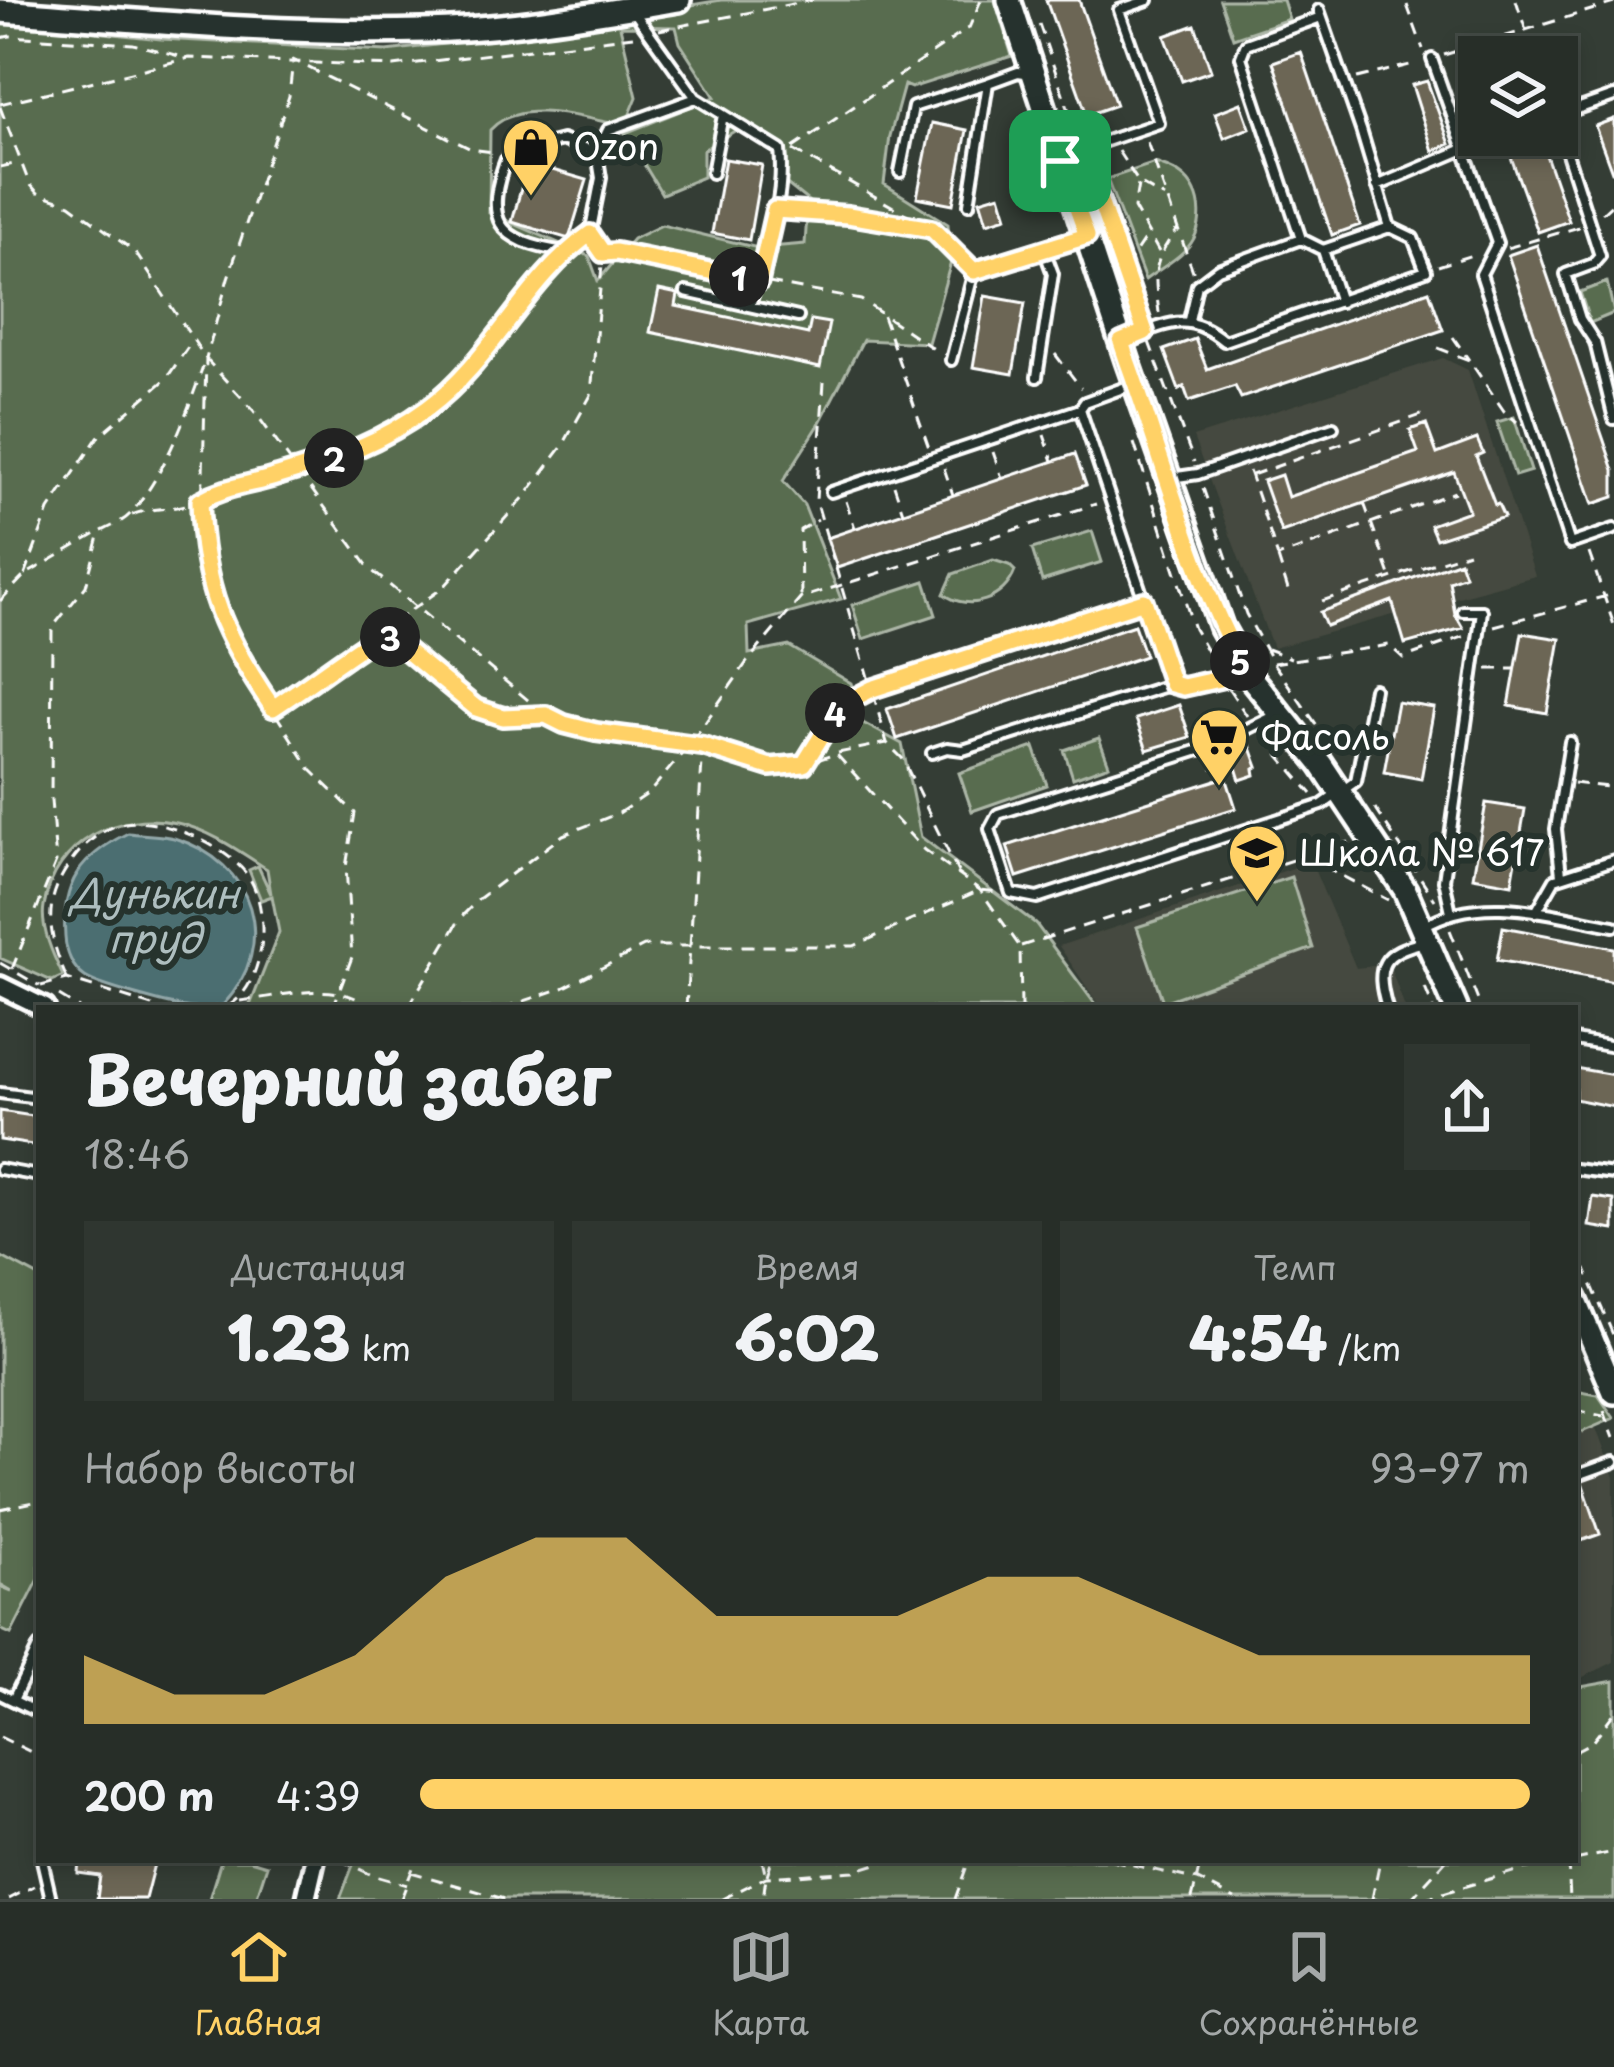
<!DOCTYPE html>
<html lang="ru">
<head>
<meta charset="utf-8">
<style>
  :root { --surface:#272e28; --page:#2f3630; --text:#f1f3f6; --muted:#a4a8a8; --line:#434a45; --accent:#ffd166 }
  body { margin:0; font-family:"Playpen Sans",sans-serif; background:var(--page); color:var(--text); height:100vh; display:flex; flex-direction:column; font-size:45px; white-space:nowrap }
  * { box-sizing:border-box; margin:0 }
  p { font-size:39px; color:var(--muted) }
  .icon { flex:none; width:66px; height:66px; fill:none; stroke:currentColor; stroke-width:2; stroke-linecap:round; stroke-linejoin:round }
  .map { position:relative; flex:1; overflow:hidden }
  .sheet { position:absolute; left:36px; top:1005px; width:1542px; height:858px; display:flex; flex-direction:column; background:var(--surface); border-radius:0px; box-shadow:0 6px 18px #0003,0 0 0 3px var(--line) }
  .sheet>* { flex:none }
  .controls { position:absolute; left:1458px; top:36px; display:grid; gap:24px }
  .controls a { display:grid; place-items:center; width:120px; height:120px; border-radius:0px; background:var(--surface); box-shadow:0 6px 18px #0003,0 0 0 3px var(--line); font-size:60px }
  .pin { position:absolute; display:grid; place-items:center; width:102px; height:102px; color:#fff; margin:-51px; border-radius:24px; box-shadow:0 6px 18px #0006 }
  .km { position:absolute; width:60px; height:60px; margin:-30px; border-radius:50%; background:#222; color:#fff; font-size:33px; line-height:60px; text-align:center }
  .round { display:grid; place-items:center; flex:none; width:126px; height:126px; border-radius:0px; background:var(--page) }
  .headline { display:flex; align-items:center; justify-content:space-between; height:204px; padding:0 48px }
  h1 { font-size:66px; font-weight:800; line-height:90px }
  .metrics { display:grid; grid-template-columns:repeat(3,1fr); gap:18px; height:204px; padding:12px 48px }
  .metrics div { display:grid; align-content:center; border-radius:0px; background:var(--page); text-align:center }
  .metrics b { font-size:60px; font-weight:800 }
  .metrics small { font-size:33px; font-weight:400 }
  .metrics p { font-size:33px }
  .chart { height:336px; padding:24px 48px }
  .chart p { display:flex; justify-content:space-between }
  .chart svg { width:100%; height:216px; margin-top:12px; fill:var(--accent); opacity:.7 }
  ul { padding:0 48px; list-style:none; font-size:39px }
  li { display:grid; grid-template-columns:192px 144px 1fr; align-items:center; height:90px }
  li i { height:30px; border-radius:15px; background:var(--accent) }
  .menu { display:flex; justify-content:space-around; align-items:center; height:168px; border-top:3px solid var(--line); background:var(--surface); font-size:33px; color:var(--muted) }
  .menu a { display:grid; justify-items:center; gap:6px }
  .menu .on { color:var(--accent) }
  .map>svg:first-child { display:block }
</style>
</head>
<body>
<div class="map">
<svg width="1614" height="1899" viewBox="0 0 1614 1899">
  <rect width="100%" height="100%" fill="#343d35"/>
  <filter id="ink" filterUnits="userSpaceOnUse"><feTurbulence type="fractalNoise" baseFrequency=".00833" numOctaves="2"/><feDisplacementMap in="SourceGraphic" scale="24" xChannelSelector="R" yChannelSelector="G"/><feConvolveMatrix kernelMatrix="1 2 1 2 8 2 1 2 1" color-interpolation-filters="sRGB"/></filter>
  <g filter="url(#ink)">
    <!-- built -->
    <path fill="#45493f" d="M1443 358 1468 370 1535 576 1273 648 1193 437Z
      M1311 862 1356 968 1389 964 1405 1008H1101L1059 946Z
      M1596 1428 1614 1477V1662L1575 1681V1435Z"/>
    <!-- green -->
    <path fill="#586c4f" stroke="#acb6a7" stroke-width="3" fill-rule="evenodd" d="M721 0H995L1012 56 911 88 904 85 890 136 884 184 948 224 951 262 928 343 863 340 817 428 783 481 804 505 841 599 748 625 749 654 789 646 851 683 863 723 902 744 921 837 1036 924 1098 1008H244L251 1003 279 932 272 896 261 900 249 870 258 866 271 894 267 869C239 851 210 830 177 823 117 810 55 842 44 906 40 928 54 957 63 976L52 981 0 958V22L161 39 387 51 502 37ZM620 26 676 27 680 43 715 97 625 133 662 194 703 177V150L748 123 781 149 778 177 808 201 805 244 758 248 662 225 633 239 598 281 589 256 489 213 490 130C520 96 586 119 625 126L637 97Z
      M1220 0H1283L1289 19 1233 38Z
      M1155 163C1163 166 1174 169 1181 175 1205 192 1206 232 1184 251 1173 262 1158 270 1145 280L1107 179Z
      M1607 282 1614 313 1590 323 1580 292Z
      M1514 417 1531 471 1515 476 1497 422Z
      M1092 531 1102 562 1042 581 1032 549Z
      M993 560 1009 565 1015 571C1005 599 969 613 944 594L953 574Z
      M925 581 936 615 863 639 852 605Z
      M1099 738 1109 765 1073 778 1064 750Z
      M1034 747 1047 785 972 811 959 773Z
      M1291 877 1313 948 1163 1002 1137 927Z
      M0 1256 39 1277V1579L11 1634 0 1629V1586L12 1591 0 1584Z
      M1575 1391 1598 1395 1614 1418 1575 1435Z
      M1614 1681V1899H340L355 1860H1575V1688Z
      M221 1860H250L267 1865 256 1899H209Z"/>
    <!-- water -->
    <path fill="#4b6e71" stroke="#93a8aa" stroke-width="3" d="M128 833C143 835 160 834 174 838 254 862 280 944 223 1005 210 1007 198 1010 185 1007 167 1004 98 986 85 977 72 968 66 952 65 937 61 883 81 856 128 833Z"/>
    <!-- building -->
    <path fill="#6c6655" stroke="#fff" stroke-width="3" d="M1046 0H1079L1116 105 1087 115Z
      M1195 25 1211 71 1182 81 1165 36Z
      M1301 52 1360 225 1332 235 1273 62Z
      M1427 81 1450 144 1433 151 1412 85Z
      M1241 103 1250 128 1224 138 1215 113Z
      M1614 119V172H1612L1595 126Z
      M932 123 967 130 953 204 917 197Z
      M1503 135H1539L1569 221 1538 232Z
      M725 159 762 165 749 240 712 233Z
      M528 163 587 180 569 239 512 222Z
      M1000 194 1007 217 987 223 980 200Z
      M1537 245 1614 470V497L1593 504 1508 255Z
      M659 290 678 294 676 306 808 334 811 320 829 323 820 368 650 332Z
      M1429 291 1443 330 1241 398 1235 386 1189 401 1184 387 1179 390 1164 350 1195 339 1207 369Z
      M985 296 1025 303 1013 374 973 367Z
      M1426 424 1437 454 1477 439 1483 453 1476 456 1495 505 1498 504 1504 517 1436 539 1430 525 1469 511 1454 472 1281 532 1263 481 1281 475 1288 497 1418 452 1410 430Z
      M1075 454 1086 485 837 568 827 538Z
      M1460 561 1465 575 1449 581 1455 614 1463 628 1405 644 1392 601 1326 626 1320 612Z
      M1134 625 1145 656 897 739 887 709Z
      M1522 633 1560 639 1547 713 1509 706Z
      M1397 702 1434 708 1421 779 1384 772Z
      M1179 705 1190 737 1147 750 1136 719Z
      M1250 745 1258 767 1254 769 1255 775 1240 780 1231 752Z
      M1226 777 1236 808 1017 877 1007 846Z
      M1486 803 1525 809 1512 884 1473 877Z
      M1503 927 1614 948V982L1497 960Z
      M1575 1068 1614 1075V1107L1575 1099Z
      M0 1111 39 1117V1146L0 1140Z
      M1593 1197 1614 1200V1230L1589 1226Z
      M1582 1482 1600 1534 1575 1543V1484Z
      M79 1860H131L154 1864 145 1899H97L100 1876 78 1873Z"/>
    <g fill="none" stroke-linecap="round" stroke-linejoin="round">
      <defs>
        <path id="service" d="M635 13 696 98 780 150C786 202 763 257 750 306
          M1532 51 1535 57
          M1432 59 1497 243 1481 274 1570 544 1614 529
          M1557 116 1614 96
          M1557 122 1600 256 1593 264 1566 274 1580 319 1595 342 1614 419
          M597 153 601 178 590 234 565 252C496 242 482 220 508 154L562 140 597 153 608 130 696 98
          M1062 160 1082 149 1159 123 1119 10 1148 0
          M900 172 913 107 988 83
          M712 173 723 115
          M1377 186 1462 150
          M969 204 988 83 1018 72 1032 74
          M1301 239 1323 250 1340 302
          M1323 250 1390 227
          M686 292 798 317
          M1189 320 1197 285 1218 269 1301 239 1241 57 1246 44 1321 17
          M1123 341C1165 325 1186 309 1224 341L1426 271 1413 238 1390 227 1361 130 1319 10
          M951 360 974 271 1086 236
          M1037 377 1053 274 1044 250
          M1134 384 1085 402 1080 409 1172 684
          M1170 478 1198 474 1333 427
          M831 492 1080 409
          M883 686 1144 601
          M1278 714 1215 745 998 814 990 829 1011 893 1037 898 1322 805 1356 781 1374 689
          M932 753 947 748 963 750 1172 684 1183 687 1245 673
          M1561 875 1556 829 1570 742
          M1451 912 1444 880 1482 611H1463
          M1536 912 1555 879 1614 860
          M1422 927C1480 891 1552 915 1614 926
          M1387 1008C1374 966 1382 951 1425 942
          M1575 1040 1614 1047
          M0 1093 39 1098
          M0 1169 39 1176
          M1575 1169 1614 1174
          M1575 1476 1614 1462
          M0 1694 39 1713
          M13 1700 39 1646
          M42 1860 51 1899"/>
        <path id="minor" d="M0 986 45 1008
          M306 1899 315 1860"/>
        <path id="tertiary" d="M1009 0 1127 360 1221 627 1247 673 1321 764 1405 890 1456 1008
          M0 11C140 21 282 35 423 31 509 29 594 14 679 0
          M1575 1299 1614 1392"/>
      </defs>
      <!-- service casing -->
      <use href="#service" stroke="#fff" stroke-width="16"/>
      <!-- minor casing -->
      <use href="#minor" stroke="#fff" stroke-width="26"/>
      <!-- tertiary casing -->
      <use href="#tertiary" stroke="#fff" stroke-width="30"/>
      <!-- path -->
      <path stroke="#fff" stroke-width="3" stroke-dasharray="12 9" stroke-linecap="butt" d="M1516 0 1528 37
        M1407 5 1423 49
        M1039 24 1077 134
        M659 30 813 0
        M0 38 10 36 133 44 187 58
        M1444 55 1614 3
        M1357 78 1418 63
        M0 104 189 58 394 66 633 36
        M0 107 29 183 38 193 70 204 135 252 206 359 254 411 370 569 546 715 564 724 703 745 770 767 804 764 836 754 924 850 980 890 1020 947 1021 1008
        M1147 142 1194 274
        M793 148 969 28 981 0
        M793 150 925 225
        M1118 151 1139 183 1165 198
        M1086 161 1142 321
        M0 167 19 163
        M1138 185 1134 208 1159 252
        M790 211 848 215 932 229 964 261
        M1602 213 1614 202
        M1507 248 1579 227
        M604 253 616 252 742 278
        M1438 266 1475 254
        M1125 268 1146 237
        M769 283 861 300 940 353
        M1159 313C1154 271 1152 262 1178 228
        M883 316 929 448
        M1453 337 1469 360
        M1149 342 1194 462
        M1438 348 1469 360 1504 411 1517 422
        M1055 354 1081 388
        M824 382 816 500 870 684
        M1044 435 1053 461
        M1134 443 1194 629 1215 665
        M993 452 1002 478
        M944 468 953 495
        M1249 471 1278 557 1455 492
        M1252 475 1424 414
        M894 485 903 512
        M1203 488 1246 614 1273 663 1321 731
        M846 501 855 528
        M1364 503 1390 575
        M132 515C151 507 167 510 186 505 199 502 208 495 220 490 237 482 256 482 274 478 419 440 468 376 556 264
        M1589 553 1614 625
        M1278 558 1289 593
        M25 575 49 510 98 437 166 379 192 341
        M801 596 800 530 818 520
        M0 601 25 575 96 534
        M1322 601 1468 552
        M1494 626 1614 594
        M384 632C431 671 478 728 544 715
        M1267 649 1291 658
        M1273 663 1389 645 1403 658 1468 635
        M1487 669H1515
        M1229 689 1247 716
        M873 693 887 743 902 758 958 872
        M274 707 444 587 527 494 562 447 591 395 603 253 598 246
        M1264 738 1312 794
        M838 753 887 743
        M1210 758 1216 779
        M806 761 841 705 870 690
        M1573 783 1607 787
        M1375 808 1435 900
        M1464 836 1479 842
        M1306 857 1388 900
        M1450 930 1481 1008
        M1021 946 1349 842
        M0 963 40 986
        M12 969 56 862 51 800 52 628 86 586 100 532C110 527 125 521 132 512 166 472 186 415 203 367
        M67 979C45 929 42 895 79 852 90 839 107 827 125 823 162 817 226 845 248 876 261 895 264 925 261 947 257 971 248 996 225 1008
        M41 986 67 979 159 1008
        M1425 988 1433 1008
        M59 996 79 1008
        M240 1001C279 997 340 978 370 1008
        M409 1006 461 917 480 898 563 835 619 813 649 793 691 743 747 662 801 598 1096 504
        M333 1008 352 957 346 867 355 813 311 770 254 680 216 612 201 552 206 359 228 278 289 96 293 60 471 149 493 152
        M503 1008 563 988 644 946H854L980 890 997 892
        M686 1008 703 747
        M1575 1246 1614 1337
        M1575 1410 1603 1416
        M1604 1411 1614 1438
        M0 1509 39 1501
        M0 1737 39 1756
        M1575 1751 1592 1742 1614 1713
        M340 1860 372 1875 407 1885
        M762 1860 766 1877 763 1899
        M1112 1860 1198 1880 1235 1899
        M1575 1860 1614 1852
        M1568 1862 1570 1899
        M411 1872 504 1899
        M767 1875 772 1860
        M9 1899 34 1886
        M401 1899 416 1860
        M722 1899 766 1877 854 1871 889 1860
        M955 1899 969 1860
        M1192 1899 1201 1860
        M1372 1899 1380 1860
        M1411 1899 1446 1860
        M1423 1899 1523 1869 1573 1860"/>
      <!-- service -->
      <use href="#service" stroke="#26332d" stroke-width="8"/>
      <!-- minor -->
      <use href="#minor" stroke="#26332d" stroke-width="16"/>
      <!-- tertiary -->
      <use href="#tertiary" stroke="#26332d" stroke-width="21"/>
    </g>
  </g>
  <g fill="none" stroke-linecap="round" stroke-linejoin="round" filter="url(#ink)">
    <defs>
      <path id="route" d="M1082 149 1145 332 1121 342 1127 360C1165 464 1192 575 1246 673L1183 687 1172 684 1144 601 872 689 841 705 804 764 770 767 703 746 596 732 564 724 546 715 503 717 476 708 384 632C345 656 311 683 273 708 223 635 203 590 200 501 226 486 250 485 278 476 333 460 382 442 428 408 493 360 525 280 590 234L603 253 616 252 759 281 775 210 848 215 932 229 974 271 1087 236 1060 161Z"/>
    </defs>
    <!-- route casing -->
    <use href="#route" stroke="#fff" stroke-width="24"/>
    <!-- route -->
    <use href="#route" stroke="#ffd166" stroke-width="15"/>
  </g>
  <!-- icons -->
  <defs>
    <symbol id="shop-pin" viewBox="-11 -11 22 30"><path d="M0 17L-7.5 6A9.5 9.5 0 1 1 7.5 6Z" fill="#ffd166" stroke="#26332d"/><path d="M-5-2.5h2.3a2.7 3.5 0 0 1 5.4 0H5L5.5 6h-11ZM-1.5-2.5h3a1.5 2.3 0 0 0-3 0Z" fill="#111"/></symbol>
    <symbol id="supermarket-pin" viewBox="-11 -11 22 30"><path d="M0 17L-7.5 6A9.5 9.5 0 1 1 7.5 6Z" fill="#ffd166" stroke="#26332d"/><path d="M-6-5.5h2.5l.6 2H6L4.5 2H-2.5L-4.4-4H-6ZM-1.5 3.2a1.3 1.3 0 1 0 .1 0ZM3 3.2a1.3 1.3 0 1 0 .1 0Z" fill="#111"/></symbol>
    <symbol id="school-pin" viewBox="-11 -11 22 30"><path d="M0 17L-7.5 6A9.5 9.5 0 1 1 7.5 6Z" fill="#ffd166" stroke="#26332d"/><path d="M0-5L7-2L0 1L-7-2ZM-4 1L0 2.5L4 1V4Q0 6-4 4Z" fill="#111"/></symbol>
  </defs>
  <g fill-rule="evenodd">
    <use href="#shop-pin" x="498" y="114" width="66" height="90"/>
    <use href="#supermarket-pin" x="1186" y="704" width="66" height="90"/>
    <use href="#school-pin" x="1224" y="820" width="66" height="90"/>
  </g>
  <g text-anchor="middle" stroke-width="12" stroke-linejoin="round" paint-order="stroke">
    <!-- poi labels -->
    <g font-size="36" fill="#fff" stroke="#26332d" text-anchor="start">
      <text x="573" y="160">Ozon</text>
      <text x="1261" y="750">Фасоль</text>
      <text x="1299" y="866">Школа № 617</text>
    </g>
    <!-- water labels -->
    <g font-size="39" font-style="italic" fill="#aebebf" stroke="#26332d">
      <text x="155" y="908">Дунькин<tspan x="155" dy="45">пруд</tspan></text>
    </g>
  </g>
</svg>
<div class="controls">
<a><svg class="icon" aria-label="layers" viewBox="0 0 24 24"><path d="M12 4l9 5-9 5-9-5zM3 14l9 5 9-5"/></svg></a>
</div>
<div class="pin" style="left:1060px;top:161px;background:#1e9e55"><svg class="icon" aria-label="arrive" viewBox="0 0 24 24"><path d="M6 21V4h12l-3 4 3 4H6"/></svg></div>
<b class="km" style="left:739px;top:277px">1</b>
<b class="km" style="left:334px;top:458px">2</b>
<b class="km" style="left:390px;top:637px">3</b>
<b class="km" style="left:835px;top:713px">4</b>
<b class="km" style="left:1240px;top:661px">5</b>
<section class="sheet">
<div class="headline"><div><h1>Вечерний забег</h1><p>18:46</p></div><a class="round"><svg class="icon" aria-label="share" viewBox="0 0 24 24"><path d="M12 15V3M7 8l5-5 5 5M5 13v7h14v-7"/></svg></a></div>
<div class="metrics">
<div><p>Дистанция</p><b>1.23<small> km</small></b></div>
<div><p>Время</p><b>6:02</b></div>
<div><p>Темп</p><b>4:54<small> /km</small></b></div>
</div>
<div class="chart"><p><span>Набор высоты</span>93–97 m</p>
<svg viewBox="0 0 160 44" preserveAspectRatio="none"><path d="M0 44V30L10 38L20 38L30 30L40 14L50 6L60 6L70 22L80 22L90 22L100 14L110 14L120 22L130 30L140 30L150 30L160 30V44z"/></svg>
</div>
<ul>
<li><b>200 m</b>4:39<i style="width:100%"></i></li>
</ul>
</section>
</div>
<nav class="menu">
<a class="on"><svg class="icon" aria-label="home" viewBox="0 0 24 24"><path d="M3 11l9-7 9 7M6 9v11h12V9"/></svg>Главная</a>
<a><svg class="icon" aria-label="map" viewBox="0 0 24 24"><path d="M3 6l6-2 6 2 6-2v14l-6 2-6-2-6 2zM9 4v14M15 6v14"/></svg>Карта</a>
<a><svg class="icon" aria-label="saved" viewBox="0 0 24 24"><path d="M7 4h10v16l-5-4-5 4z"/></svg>Сохранённые</a>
</nav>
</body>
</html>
